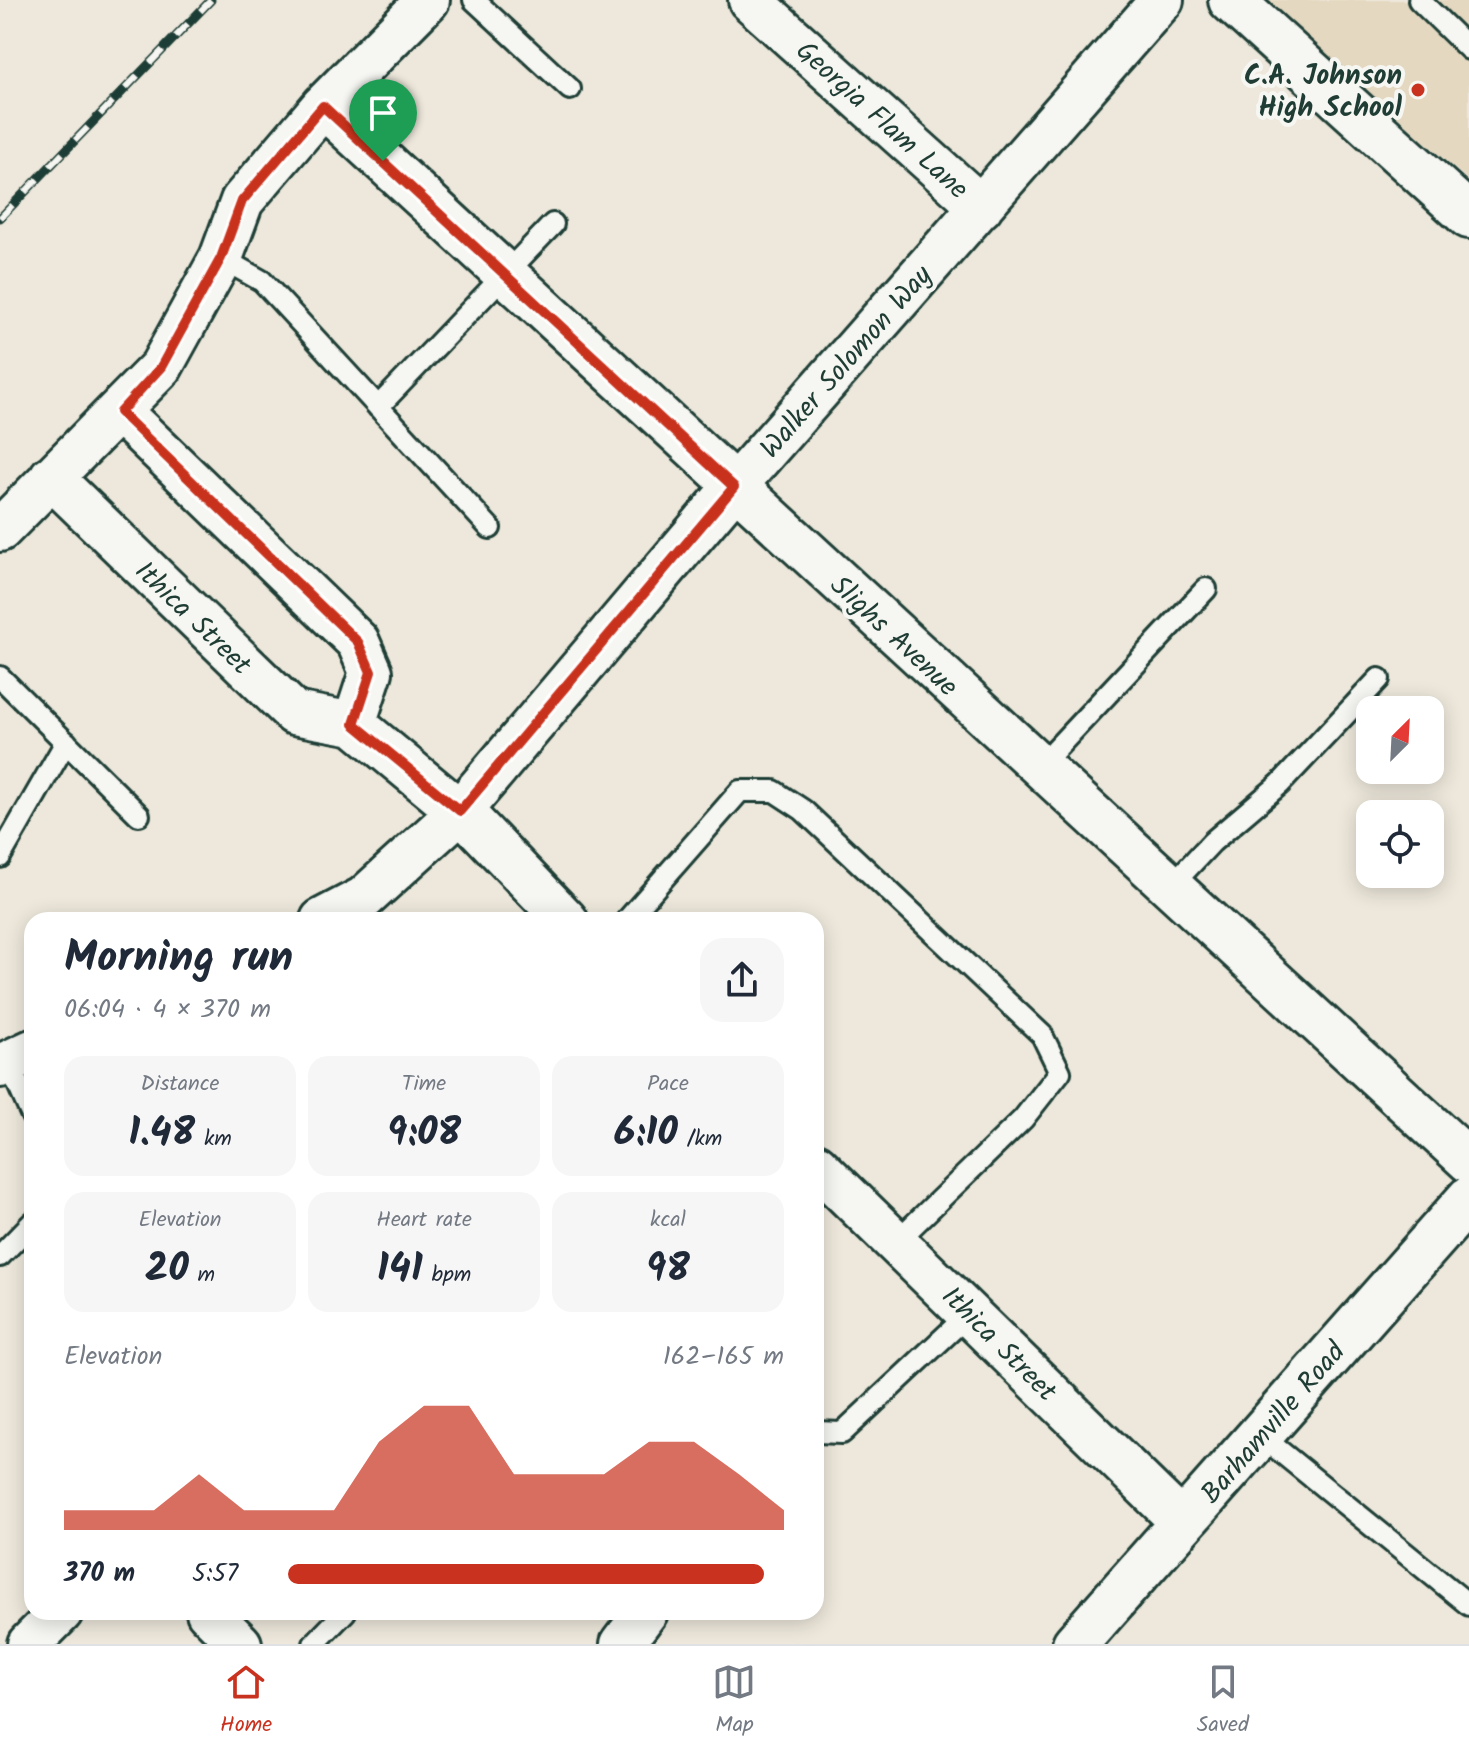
<!DOCTYPE html>
<html lang="en">
<head>
<meta charset="utf-8">
<style>
  :root { --surface:#fff; --page:#f6f6f7; --text:#1f2937; --muted:#747a83; --line:#e0e1e3; --accent:#c8321e }
  body { margin:0; font-family:Kalam,sans-serif; background:var(--page); color:var(--text); height:100vh; display:flex; flex-direction:column; font-size:30px; white-space:nowrap }
  * { box-sizing:border-box; margin:0 }
  p { font-size:26px; color:var(--muted) }
  .icon { flex:none; width:44px; height:44px; fill:none; stroke:currentColor; stroke-width:2; stroke-linecap:round; stroke-linejoin:round }
  .map { position:relative; flex:1; overflow:hidden }
  .panel { position:absolute; left:24px; top:912px; width:800px; height:708px; display:flex; flex-direction:column; background:var(--surface); border-radius:24px; box-shadow:0 4px 20px #0003 }
  .panel>* { flex:none }
  .needle { width:52px; rotate:24deg }
  .controls { position:absolute; left:1356px; top:696px; display:grid; gap:16px }
  .controls a { display:grid; place-items:center; width:88px; height:88px; border-radius:16px; background:var(--surface); box-shadow:0 4px 20px #0003; font-size:40px }
  .pin { position:absolute; display:grid; place-items:center; width:68px; height:68px; color:#fff; margin:-82px -34px; border-radius:50% 50% 50% 0; rotate:-45deg; box-shadow:0 0 8px #0007 }
  .pin .icon { rotate:45deg }
  .round { display:grid; place-items:center; flex:none; width:84px; height:84px; border-radius:24px; background:var(--page) }
  .overview { display:flex; align-items:center; justify-content:space-between; height:136px; padding:0 40px }
  h1 { font-size:44px; font-weight:600; line-height:60px }
  .metrics { display:grid; grid-template-columns:repeat(3,1fr); gap:12px; height:136px; padding:8px 40px }
  .metrics div { display:grid; align-content:center; border-radius:20px; background:var(--page); text-align:center }
  .metrics b { font-size:40px; font-weight:600 }
  .metrics small { font-size:22px; font-weight:400 }
  .metrics p { font-size:22px }
  .chart { height:224px; padding:16px 40px }
  .chart p { display:flex; justify-content:space-between }
  .chart svg { width:100%; height:144px; margin-top:8px; fill:var(--accent); opacity:.7 }
  ul { padding:0 40px; list-style:none; font-size:26px }
  li { display:grid; grid-template-columns:128px 96px 1fr; align-items:center; height:60px }
  li i { height:20px; border-radius:10px; background:var(--accent) }
  .tabs { display:flex; justify-content:space-around; align-items:center; height:112px; border-top:2px solid var(--line); background:var(--surface); font-size:22px; color:var(--muted) }
  .tabs a { display:grid; justify-items:center; gap:4px }
  .tabs .selected { color:var(--accent) }
  .map>svg:first-child { display:block }
</style>
</head>
<body>
<div class="map">
<svg width="1469" height="1644" viewBox="0 0 1469 1644">
  <rect width="100%" height="100%" fill="#eee8dc"/>
  <filter id="ink" filterUnits="userSpaceOnUse"><feTurbulence type="fractalNoise" baseFrequency=".0125" numOctaves="2"/><feDisplacementMap in="SourceGraphic" scale="16" xChannelSelector="R" yChannelSelector="G"/><feConvolveMatrix kernelMatrix="1 2 1 2 8 2 1 2 1" color-interpolation-filters="sRGB"/></filter>
  <g filter="url(#ink)">
    <!-- built -->
    <path fill="#e5d8c1" d="M1265 0H1469V181Z"/>
    <g fill="none" stroke-linecap="round" stroke-linejoin="round">
      <defs>
        <path id="service" d="M474 0 570 89
          M1419 0 1469 49
          M221 258 262 281 490 528
          M378 407 553 224
          M0 677 139 815
          M1039 767 1206 589
          M0 857 66 742
          M1170 887 1212 842 1280 784 1379 679
          M627 920 740 791H774L803 810 1042 1035 1060 1072 1023 1119 897 1241
          M8 1062 32 1116
          M0 1256 32 1223
          M816 1432 842 1433 970 1313
          M1260 1435 1469 1605
          M314 1644 345 1612"/>
        <path id="minor" d="M750 0 981 207
          M323 106 1469 1161
          M120 412 358 642 371 672 354 724
          M51 477 294 713 354 724 470 820 566 920
          M0 530 161 367 221 258 242 201 323 106 428 0
          M322 920 364 898 460 811 734 487 1162 0
          M0 1066 32 1051
          M816 1165 1183 1523
          M208 1612 240 1644
          M29 1644 61 1612
          M622 1644 646 1612"/>
        <path id="tertiary" d="M1231 0 1469 216
          M1075 1644 1469 1199"/>
      </defs>
      <!-- service casing -->
      <use href="#service" stroke="#1f3d34" stroke-width="26"/>
      <!-- minor casing -->
      <use href="#minor" stroke="#1f3d34" stroke-width="48"/>
      <!-- tertiary casing -->
      <use href="#tertiary" stroke="#1f3d34" stroke-width="50"/>
      <!-- service -->
      <use href="#service" stroke="#f6f6f2" stroke-width="20"/>
      <!-- minor -->
      <use href="#minor" stroke="#f6f6f2" stroke-width="42"/>
      <!-- tertiary -->
      <use href="#tertiary" stroke="#f6f6f2" stroke-width="44"/>
      <defs>
        <path id="rail" d="M0 218 211 0"/>
      </defs>
      <!-- rail casing -->
      <use href="#rail" stroke="#1f3d34" stroke-width="9"/>
      <!-- rail -->
      <use href="#rail" stroke="#f6f6f2" stroke-width="6" stroke-dasharray="18" stroke-linecap="butt"/>
    </g>
  </g>
  <g fill="none" stroke-linecap="round" stroke-linejoin="round" filter="url(#ink)">
    <defs>
      <path id="route" d="M323 106 734 487 460 811 354 724 371 672 358 642 120 412 161 367 221 258 242 201Z"/>
    </defs>
    <!-- route casing -->
    <use href="#route" stroke="#fff" stroke-width="16"/>
    <!-- route -->
    <use href="#route" stroke="#c8321e" stroke-width="10"/>
  </g>
  <!-- markers -->
  <circle fill="#c8321e" stroke="#f6f6f2" stroke-width="3" cx="1418" cy="90" r="8"/>
  <g text-anchor="middle" stroke-width="8" stroke-linejoin="round" paint-order="stroke">
    <!-- poi labels -->
    <g font-size="28" font-weight="bold" fill="#1f3d34" stroke="#f6f6f2" text-anchor="end">
      <text x="1402" y="84">C.A. Johnson<tspan x="1402" dy="32">High School</tspan></text>
    </g>
    <!-- street labels -->
    <g font-size="28" fill="#1f3d34" stroke="#f6f6f2">
      <text transform="translate(883 119) rotate(42)" y="10">Georgia Flam Lane</text>
      <text transform="translate(845 361) rotate(-49)" y="10">Walker Solomon Way</text>
      <text transform="translate(194 617) rotate(44)" y="10">Ithica Street</text>
      <text transform="translate(895 635) rotate(43)" y="10">Slighs Avenue</text>
      <text transform="translate(1000 1343) rotate(45)" y="10">Ithica Street</text>
      <text transform="translate(1272 1422) rotate(-49)" y="10">Barhamville Road</text>
    </g>
  </g>
</svg>
<div class="controls">
<a><svg class="needle" viewBox="-14 -14 28 28"><path d="M0-13l5 13h-10z" fill="#e53935"/><path d="M0 13l5-13h-10z" fill="#747a83"/></svg></a>
<a><svg class="icon" aria-label="locate" viewBox="0 0 24 24"><circle cx="12" cy="12" r="6"/><path d="M12 2v4M12 18v4M2 12h4M18 12h4"/></svg></a>
</div>
<div class="pin" style="left:383px;top:161px;background:#1e9e55"><svg class="icon" aria-label="arrive" viewBox="0 0 24 24"><path d="M6 21V4h12l-3 4 3 4H6"/></svg></div>
<section class="panel">
<div class="overview"><div><h1>Morning run</h1><p>06:04 · 4 × 370 m</p></div><a class="round"><svg class="icon" aria-label="share" viewBox="0 0 24 24"><path d="M12 15V3M7 8l5-5 5 5M5 13v7h14v-7"/></svg></a></div>
<div class="metrics">
<div><p>Distance</p><b>1.48<small> km</small></b></div>
<div><p>Time</p><b>9:08</b></div>
<div><p>Pace</p><b>6:10<small> /km</small></b></div>
</div>
<div class="metrics">
<div><p>Elevation</p><b>20<small> m</small></b></div>
<div><p>Heart rate</p><b>141<small> bpm</small></b></div>
<div><p>kcal</p><b>98</b></div>
</div>
<div class="chart"><p><span>Elevation</span>162–165 m</p>
<svg viewBox="0 0 160 44" preserveAspectRatio="none"><path d="M0 44V38L10 38L20 38L30 27L40 38L50 38L60 38L70 17L80 6L90 6L100 27L110 27L120 27L130 17L140 17L150 27L160 38V44z"/></svg>
</div>
<ul>
<li><b>370 m</b>5:57<i style="width:96%"></i></li>
</ul>
</section>
</div>
<nav class="tabs">
<a class="selected"><svg class="icon" aria-label="home" viewBox="0 0 24 24"><path d="M3 11l9-7 9 7M6 9v11h12V9"/></svg>Home</a>
<a><svg class="icon" aria-label="map" viewBox="0 0 24 24"><path d="M3 6l6-2 6 2 6-2v14l-6 2-6-2-6 2zM9 4v14M15 6v14"/></svg>Map</a>
<a><svg class="icon" aria-label="saved" viewBox="0 0 24 24"><path d="M7 4h10v16l-5-4-5 4z"/></svg>Saved</a>
</nav>
</body>
</html>
